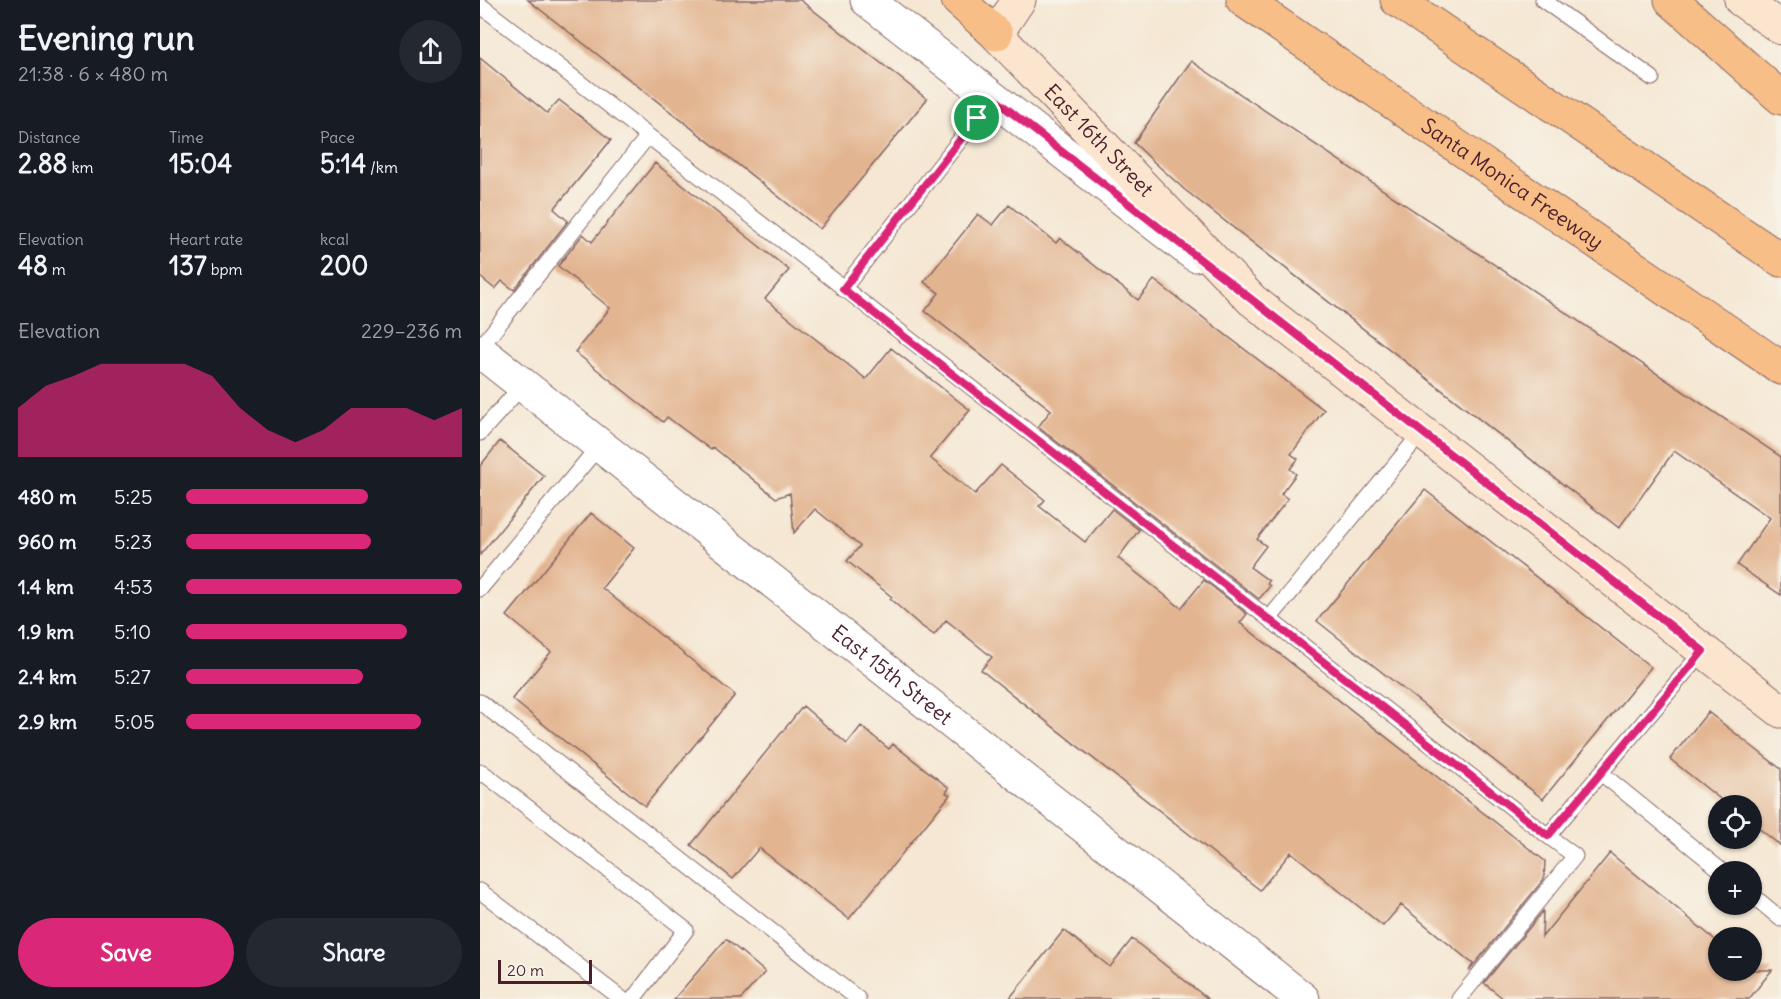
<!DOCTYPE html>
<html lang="en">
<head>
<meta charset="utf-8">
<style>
  :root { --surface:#171b24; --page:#242831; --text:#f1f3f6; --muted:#9ea1a6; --accent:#db2777 }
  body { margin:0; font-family:Delius,sans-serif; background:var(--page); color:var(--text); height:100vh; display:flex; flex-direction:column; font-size:22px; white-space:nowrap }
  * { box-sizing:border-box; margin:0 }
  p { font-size:20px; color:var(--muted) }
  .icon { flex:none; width:33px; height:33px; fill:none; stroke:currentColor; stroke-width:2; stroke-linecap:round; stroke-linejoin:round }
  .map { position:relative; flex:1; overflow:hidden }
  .panel { display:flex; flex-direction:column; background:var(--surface); width:480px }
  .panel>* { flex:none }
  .controls { position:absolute; left:1228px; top:795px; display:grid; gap:12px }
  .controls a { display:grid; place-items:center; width:54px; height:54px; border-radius:50%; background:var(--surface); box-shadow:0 2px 4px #0004; font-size:30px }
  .scale { position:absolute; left:18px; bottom:15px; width:94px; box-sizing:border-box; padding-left:6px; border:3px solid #4a1f2b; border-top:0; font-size:16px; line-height:21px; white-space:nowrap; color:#4a1f2b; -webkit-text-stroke:4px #f7f3e8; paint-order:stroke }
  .pin { position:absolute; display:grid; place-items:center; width:51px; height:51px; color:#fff; margin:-26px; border:3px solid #fff; border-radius:50%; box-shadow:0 2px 6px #0007 }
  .round { display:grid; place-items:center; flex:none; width:63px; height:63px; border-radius:32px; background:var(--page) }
  .headline { display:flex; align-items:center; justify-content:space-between; height:102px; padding:0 18px }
  h1 { font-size:33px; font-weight:700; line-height:45px }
  .stats { display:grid; grid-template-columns:repeat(3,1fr); gap:9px; height:102px; padding:6px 18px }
  .stats div { display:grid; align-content:center }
  .stats b { font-size:26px; font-weight:700 }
  .stats small { font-size:16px; font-weight:400 }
  .stats p { font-size:16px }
  .chart { height:168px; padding:12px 18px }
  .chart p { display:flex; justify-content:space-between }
  .chart svg { width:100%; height:108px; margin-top:6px; fill:var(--accent); opacity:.7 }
  .cta { display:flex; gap:12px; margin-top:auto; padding:12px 18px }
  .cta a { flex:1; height:69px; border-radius:36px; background:var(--accent); color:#fff; font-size:24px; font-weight:700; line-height:69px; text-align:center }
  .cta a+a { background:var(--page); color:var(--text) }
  ul { padding:0 18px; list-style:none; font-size:20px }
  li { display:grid; grid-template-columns:96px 72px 1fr; align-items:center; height:45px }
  li i { height:15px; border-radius:8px; background:var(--accent) }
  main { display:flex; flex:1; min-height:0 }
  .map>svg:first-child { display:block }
</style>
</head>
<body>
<main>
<section class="panel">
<div class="headline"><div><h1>Evening run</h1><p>21:38 · 6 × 480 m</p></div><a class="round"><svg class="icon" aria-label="share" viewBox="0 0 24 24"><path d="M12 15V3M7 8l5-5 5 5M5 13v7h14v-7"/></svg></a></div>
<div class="stats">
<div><p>Distance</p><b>2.88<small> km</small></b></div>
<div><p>Time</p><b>15:04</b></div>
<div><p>Pace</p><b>5:14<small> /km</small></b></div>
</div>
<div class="stats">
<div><p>Elevation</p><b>48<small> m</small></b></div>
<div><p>Heart rate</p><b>137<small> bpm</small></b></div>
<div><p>kcal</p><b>200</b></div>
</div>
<div class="chart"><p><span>Elevation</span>229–236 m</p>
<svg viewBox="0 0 160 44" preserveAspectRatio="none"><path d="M0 44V24L10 15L20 11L30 6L40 6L50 6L60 6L70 11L80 24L90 33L100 38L110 33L120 24L130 24L140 24L150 29L160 24V44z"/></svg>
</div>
<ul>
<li><b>480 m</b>5:25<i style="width:66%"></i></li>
<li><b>960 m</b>5:23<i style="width:67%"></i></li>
<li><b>1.4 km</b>4:53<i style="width:100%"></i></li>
<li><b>1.9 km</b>5:10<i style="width:80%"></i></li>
<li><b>2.4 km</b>5:27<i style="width:64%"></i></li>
<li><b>2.9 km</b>5:05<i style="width:85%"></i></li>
</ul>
<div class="cta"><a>Save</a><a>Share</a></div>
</section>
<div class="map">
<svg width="1301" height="999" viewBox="0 0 1301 999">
  <rect width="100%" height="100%" fill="#f7f3e8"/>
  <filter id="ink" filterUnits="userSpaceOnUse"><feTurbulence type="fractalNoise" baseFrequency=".0167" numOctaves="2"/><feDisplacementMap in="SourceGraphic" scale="12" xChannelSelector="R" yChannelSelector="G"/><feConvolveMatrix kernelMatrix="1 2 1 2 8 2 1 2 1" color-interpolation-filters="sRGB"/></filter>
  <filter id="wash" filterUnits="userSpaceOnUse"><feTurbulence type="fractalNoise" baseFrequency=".008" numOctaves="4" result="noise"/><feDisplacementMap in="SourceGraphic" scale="24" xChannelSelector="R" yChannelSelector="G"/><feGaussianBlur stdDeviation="1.35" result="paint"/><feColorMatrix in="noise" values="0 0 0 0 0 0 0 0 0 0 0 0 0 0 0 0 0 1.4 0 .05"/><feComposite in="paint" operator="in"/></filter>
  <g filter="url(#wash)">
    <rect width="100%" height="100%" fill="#f5e7d3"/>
    <g id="blocks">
      <!-- building -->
      <path fill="#e2b48f" d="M48 0H320L447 99 340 229Z
        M0 58 67 113 79 100 131 140 74 209 88 221 34 290 22 281 15 289 0 277Z
        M711 61 1301 457V595L1257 565 1290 518 1194 451 1139 528 705 190 674 162 654 143Z
        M175 163 309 270 285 299 386 379 411 348 490 410 450 458 495 494 521 465 565 500 559 506 605 542 632 509 659 530 638 558 701 608 724 580 767 614 760 623 1065 861 1064 879 989 971 993 964 921 905 903 926 811 852 780 890 501 670 512 657 466 620 454 635 440 625 410 599 412 597 367 561 380 546 335 509 314 533 310 493 296 498 233 447 231 450 187 417 183 422 95 352 130 308 78 266 103 234 112 242Z
        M529 205 576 243 580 238 658 300 674 280 844 410 811 454 818 459 810 469 816 474 801 494 808 499 777 539 786 546 770 567 789 581 787 584 790 586 779 599 558 427 571 410 445 311 459 293 444 282 498 214 513 225Z
        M20 441 64 476 0 555V466Z
        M945 490 1171 667 1063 799 837 621Z
        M111 513 154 548 122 588 255 695 165 806 32 699 71 652 27 616Z
        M323 706 367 744 381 726 409 749 413 744 469 788 466 793 470 795 369 919 279 848 253 879 211 845Z
        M1228 712 1301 769V846L1272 823V806H1249L1190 759Z
        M1130 853 1239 943V970H1292L1269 999H1024L1004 983 1063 911 1062 937Z
        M584 930 630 967 652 939 728 999H529Z
        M246 939 285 972 261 999H194Z"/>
    </g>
  </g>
  <g filter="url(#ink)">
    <use href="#blocks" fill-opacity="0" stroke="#866566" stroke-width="1.5"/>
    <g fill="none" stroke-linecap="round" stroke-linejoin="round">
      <defs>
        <path id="service" d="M1063 0 1172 78
          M0 5 1068 836 1223 651
          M363 289 513 98
          M0 348 168 136
          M0 433 43 385
          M0 589 119 446
          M789 619 942 432
          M0 702 378 999
          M1121 773 1243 872
          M0 775 2 772 206 930 153 999
          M0 891 142 999
          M1272 895 1301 919
          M979 999 1095 856 1068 836"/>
        <g id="tertiary">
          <path d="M387 0 715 255"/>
          <path id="s1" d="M0 351 823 999"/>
        </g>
        <g id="secondary">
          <path id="s2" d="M539 0 516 34 772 300 1301 711"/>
          <path d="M1261 0 1301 28"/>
        </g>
        <g id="motorway">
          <path d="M478 0 516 34"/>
          <path id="s3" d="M763 0 1301 368"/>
          <path d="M917 0 1301 260"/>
          <path d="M1191 0 1301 98"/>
        </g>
      </defs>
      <!-- service casing -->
      <use href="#service" stroke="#866566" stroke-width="17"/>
      <!-- tertiary casing -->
      <use href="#tertiary" stroke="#866566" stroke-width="35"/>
      <!-- secondary casing -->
      <use href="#secondary" stroke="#866566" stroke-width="35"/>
      <!-- motorway casing -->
      <use href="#motorway" stroke="#866566" stroke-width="35"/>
      <!-- service -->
      <use href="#service" stroke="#fff" stroke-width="15"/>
      <!-- tertiary -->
      <use href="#tertiary" stroke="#fff" stroke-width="33"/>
      <!-- secondary -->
      <use href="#secondary" stroke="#fce5cf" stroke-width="33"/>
      <!-- motorway -->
      <use href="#motorway" stroke="#f7be87" stroke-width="33"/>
    </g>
  </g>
  <g fill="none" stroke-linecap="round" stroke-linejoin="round" filter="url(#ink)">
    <defs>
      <path id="route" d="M513 98 1223 651 1068 836 363 289Z"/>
    </defs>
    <!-- route casing -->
    <use href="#route" stroke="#fff" stroke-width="12"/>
    <!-- route -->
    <use href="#route" stroke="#db2777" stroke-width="8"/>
  </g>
  <g text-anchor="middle" stroke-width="6" stroke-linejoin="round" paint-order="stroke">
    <!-- street labels -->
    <g font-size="21" fill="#4a1f2b" stroke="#f7f3e8">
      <text dy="7" stroke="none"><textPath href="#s2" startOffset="189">East 16th Street</textPath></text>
      <text dy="7" stroke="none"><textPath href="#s3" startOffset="326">Santa Monica Freeway</textPath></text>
      <text dy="7" stroke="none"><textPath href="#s1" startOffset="524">East 15th Street</textPath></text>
    </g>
  </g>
</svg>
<div class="controls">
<a><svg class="icon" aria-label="locate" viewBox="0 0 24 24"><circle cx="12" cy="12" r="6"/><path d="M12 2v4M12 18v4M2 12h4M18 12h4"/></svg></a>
<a>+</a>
<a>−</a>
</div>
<div class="scale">20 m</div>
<div class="pin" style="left:497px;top:118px;background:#1e9e55"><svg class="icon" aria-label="arrive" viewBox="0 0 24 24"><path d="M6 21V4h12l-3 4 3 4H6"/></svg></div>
</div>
</main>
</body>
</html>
